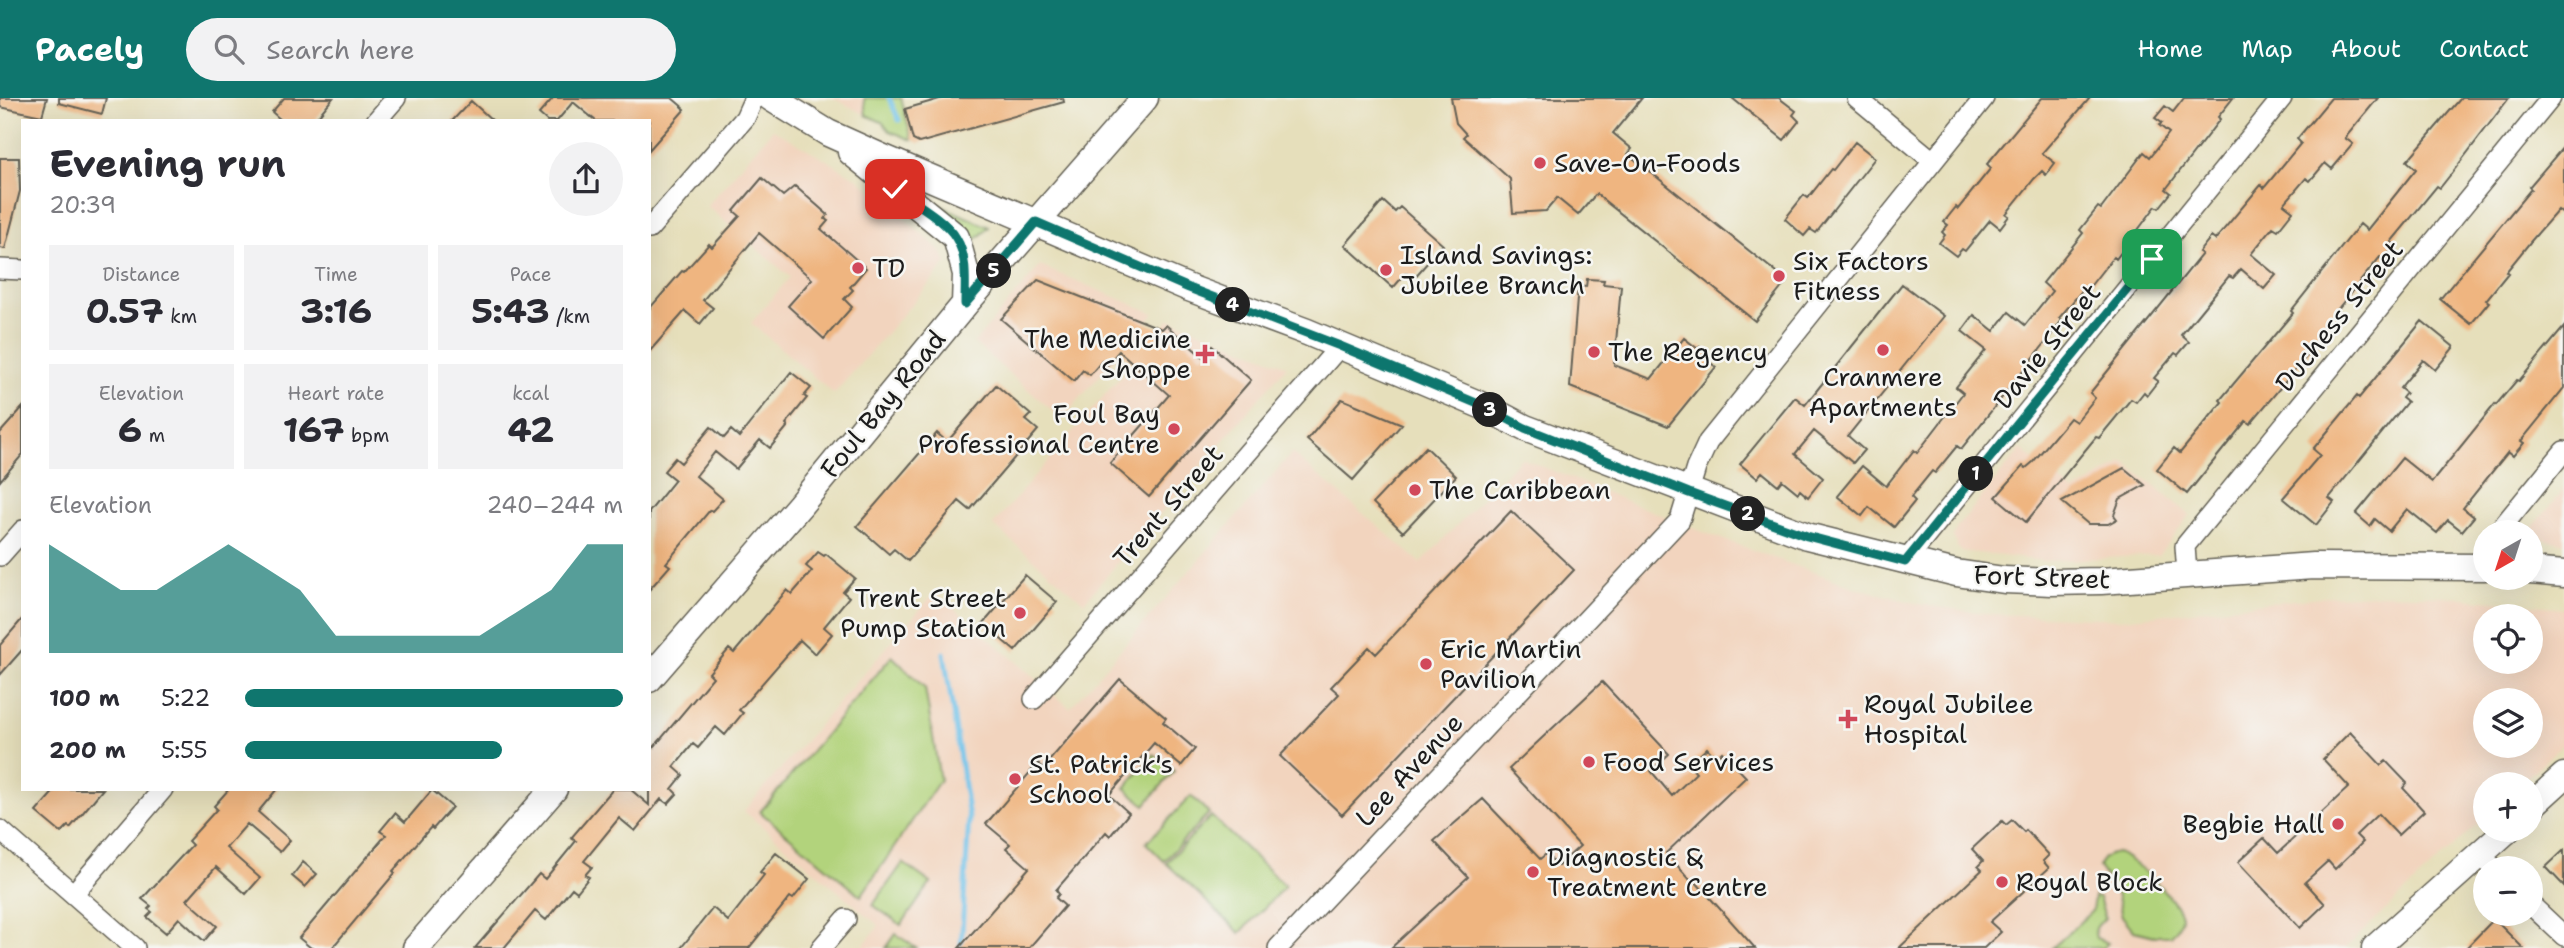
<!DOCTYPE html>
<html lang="en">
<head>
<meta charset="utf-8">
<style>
  :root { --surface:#fff; --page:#f2f2f3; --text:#2b2b33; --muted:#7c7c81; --accent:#0f766e }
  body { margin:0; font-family:"Shantell Sans",sans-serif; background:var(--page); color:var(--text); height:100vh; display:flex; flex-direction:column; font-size:26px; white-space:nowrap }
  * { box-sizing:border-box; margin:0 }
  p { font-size:23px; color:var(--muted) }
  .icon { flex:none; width:38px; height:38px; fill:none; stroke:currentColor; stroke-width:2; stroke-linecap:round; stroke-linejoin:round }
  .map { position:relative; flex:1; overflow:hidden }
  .side { position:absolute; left:21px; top:21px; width:630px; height:672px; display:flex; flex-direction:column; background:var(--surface); border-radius:0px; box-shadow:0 7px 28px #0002 }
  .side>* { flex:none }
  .needle { width:46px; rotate:219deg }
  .controls { position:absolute; left:2473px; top:422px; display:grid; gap:14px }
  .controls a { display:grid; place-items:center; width:70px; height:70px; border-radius:50%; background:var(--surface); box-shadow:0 7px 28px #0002; font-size:35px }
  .pin { position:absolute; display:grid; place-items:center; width:60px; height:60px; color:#fff; margin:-30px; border-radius:14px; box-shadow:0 4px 10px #0006 }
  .km { position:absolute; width:35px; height:35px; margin:-18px; border-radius:50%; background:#222; color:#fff; font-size:19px; line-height:35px; text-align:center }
  .round { display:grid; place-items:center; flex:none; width:74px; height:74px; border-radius:37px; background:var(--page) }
  .headline { display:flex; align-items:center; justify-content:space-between; height:119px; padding:0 28px }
  h1 { font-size:38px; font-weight:700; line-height:52px }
  .stats { display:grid; grid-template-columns:repeat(3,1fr); gap:10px; height:119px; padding:7px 28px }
  .stats div { display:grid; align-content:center; border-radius:0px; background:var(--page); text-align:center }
  .stats b { font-size:35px; font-weight:700 }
  .stats small { font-size:19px; font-weight:400 }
  .stats p { font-size:19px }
  .chart { height:196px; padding:14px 28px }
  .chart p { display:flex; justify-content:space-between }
  .chart svg { width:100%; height:126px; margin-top:7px; fill:var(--accent); opacity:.7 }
  ul { padding:0 28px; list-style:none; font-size:23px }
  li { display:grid; grid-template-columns:112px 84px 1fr; align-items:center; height:52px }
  li i { height:18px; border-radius:9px; background:var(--accent) }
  header { display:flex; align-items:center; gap:42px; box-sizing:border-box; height:98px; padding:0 35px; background:var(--accent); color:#fff }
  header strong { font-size:33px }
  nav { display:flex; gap:38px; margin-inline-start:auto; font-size:24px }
  .search { width:490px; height:63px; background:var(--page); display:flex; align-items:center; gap:18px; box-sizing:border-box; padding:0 24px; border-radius:38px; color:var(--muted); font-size:26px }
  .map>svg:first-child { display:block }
</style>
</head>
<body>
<header>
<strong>Pacely</strong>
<div class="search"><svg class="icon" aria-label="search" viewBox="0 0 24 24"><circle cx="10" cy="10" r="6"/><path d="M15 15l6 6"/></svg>Search here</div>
<nav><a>Home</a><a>Map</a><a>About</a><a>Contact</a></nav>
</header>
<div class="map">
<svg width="2564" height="850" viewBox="0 0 2564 850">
  <rect width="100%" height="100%" fill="#f6f6f2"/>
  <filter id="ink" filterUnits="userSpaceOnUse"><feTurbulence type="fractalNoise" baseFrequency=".0143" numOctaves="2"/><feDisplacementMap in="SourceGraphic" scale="14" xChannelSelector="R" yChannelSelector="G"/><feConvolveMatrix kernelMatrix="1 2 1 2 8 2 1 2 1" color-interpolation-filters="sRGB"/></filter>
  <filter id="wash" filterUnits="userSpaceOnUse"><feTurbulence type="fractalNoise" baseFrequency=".00686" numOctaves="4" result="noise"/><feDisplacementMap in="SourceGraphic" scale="28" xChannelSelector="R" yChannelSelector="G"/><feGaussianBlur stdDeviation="1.57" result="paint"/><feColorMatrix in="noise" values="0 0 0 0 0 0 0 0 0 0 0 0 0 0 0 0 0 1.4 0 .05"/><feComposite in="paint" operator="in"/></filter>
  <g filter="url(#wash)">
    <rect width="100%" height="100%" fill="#e6dfbb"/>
    <!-- built -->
    <path fill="#f2d4be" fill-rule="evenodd" d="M833 0H864L866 17Z
      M773 31 857 80 940 152 947 165 834 296 751 225 790 179 707 108Z
      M1040 168 1154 215 1062 321 974 245Z
      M1170 221 1287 268 1084 504 993 427Z
      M2021 351 2074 394 2124 364 2190 417 2159 457 2045 463 1961 453 1957 449 1953 439 1957 429Z
      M1292 355 1421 465 1521 360 1708 436 1860 491 1923 507 1989 516 2123 521 2330 498 2387 496 2443 498 2564 510V645L2520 686H2485V719L2345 850H861L879 828 744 713 935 494 1070 610ZM2485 518H2530V564H2485ZM2485 602H2530V648H2485Z
      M2564 391V445L2537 440 2533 432 2534 428Z"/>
    <!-- green -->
    <path fill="#b2d37b" stroke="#67784c" stroke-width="2" d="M864 0H901L912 42 890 33 882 24 866 17Z
      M937 107H939L989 129 978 140 964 145Z
      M892 558 925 590 940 682 861 798 760 714Z
      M1154 656 1174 673 1145 707 1125 690Z
      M1191 698 1209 715 1164 763 1146 745Z
      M1211 718 1285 788 1240 835 1166 765Z
      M2116 755C2131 757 2180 804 2181 819 2181 827 2176 832 2171 838H2154L2134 833 2122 818 2115 792 2099 769C2102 760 2106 757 2116 755Z
      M903 765 931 785 901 827 873 807Z
      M2094 799 2099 800 2105 820C2098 827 2093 830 2096 840L2108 845 2103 850H2052L2092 813Z
      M896 836 916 850H886Z"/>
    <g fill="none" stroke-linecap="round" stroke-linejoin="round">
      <!-- stream -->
      <path stroke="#6dc1e9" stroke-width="5" d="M889 0 899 22
        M944 555 969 720 961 850"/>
    </g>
    <g id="blocks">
      <!-- building -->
      <path fill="#efb580" d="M0 0H47L42 18 0 9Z
        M59 0H106L102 16 59 5Z
        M284 0H333L314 23H282L272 14Z
        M553 0H672L685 11 649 52V23H596L573 4 557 23H547L539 16Z
        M943 0H1063L1064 4 919 45 913 42 905 11Z
        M1451 0H1642L1613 35 1632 51 1628 56 1787 183 1755 223 1596 96 1578 117 1557 100 1546 113 1513 115 1510 81 1463 39 1466 36 1456 25Z
        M1732 0H1779L1796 13 1793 17 1799 23 1784 42Z
        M2042 0H2090L2042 55 2055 65 2046 77 2042 73 2034 81 2006 116 2009 118 2000 130 1990 122 1965 153 1962 151 1956 158 1939 145 1945 137 1942 134 1948 127 1944 124 1956 109 1958 111 1991 70 1987 66Z
        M2184 0H2233L2218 19 2220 21 2166 91 2171 95 2159 110 2156 108 2116 161 2113 159 2088 191 2085 189 2059 220 2062 222 2046 244 1961 351 1957 348 1935 375 1932 373 1911 399 1915 403 1894 429 1869 409 1862 418 1837 398 1862 368 1886 388 1914 352 1917 355 1963 295 1956 289 1986 252 1962 233 1974 217 1994 233 2009 214 2025 227 2052 193 2043 185 2083 135 2080 132 2098 109 2101 111 2144 54 2150 59 2169 35 2159 27 2162 25 2155 20 2165 8 2173 14Z
        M2331 0H2378L2345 40 2353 46 2332 71 2325 65 2310 83 2306 80 2284 106 2293 113 2278 132 2273 129 2251 156 2276 177 2264 191 2241 171 2233 180 2229 178 2181 237 2189 244 2178 257 2175 255 2154 280 2158 283 2147 297 2144 294 2136 304 2131 301 2099 340 2096 339 2026 424 1996 399 2023 368 2026 370 2033 364 2070 320 2076 324 2095 300 2090 295 2202 156 2199 154 2211 139 2215 142 2261 87 2264 90 2301 45 2297 41Z
        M2461 0H2509L2455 71 2440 90 2437 88 2391 144 2396 147 2383 162 2380 159 2336 213 2341 217 2250 326 2246 323 2187 396 2157 371 2174 350 2180 355 2222 304 2220 302 2293 215 2291 213 2360 126 2367 132 2416 71 2407 63Z
        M471 3 493 23H452Z
        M1855 44 1875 60 1816 135 1810 131 1804 138 1785 121 1804 97 1808 100 1831 71 1833 72Z
        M2564 48V117L2558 112 2531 143 2506 174 2508 175 2486 202 2489 204 2471 226 2440 201 2531 91 2529 89Z
        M0 60H19L20 93 5 151 0 150Z
        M762 80 783 98 795 88 828 117 825 121 828 123 821 131 866 170 850 189 853 192 844 201 852 209 824 241 788 208 812 181 759 135 703 202 713 210 700 226 685 213 649 254V211L682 173 684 174 709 146 712 149 740 118 734 113Z
        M1383 103 1395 114 1400 109 1443 147 1413 181 1406 175 1393 190 1345 147Z
        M1587 181 1604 182 1603 186 1621 188 1614 267 1651 281 1684 240 1698 251 1700 248 1712 258 1708 263 1716 269 1668 328 1570 289 1578 188 1586 189Z
        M1038 182 1162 231 1166 227 1203 259 1212 248 1251 282 1149 399 1110 365 1169 297 1119 253 1107 267 1102 263 1090 277 1083 272 1074 283 1001 221Z
        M1902 186 1944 218 1848 338 1864 352 1853 365 1814 333 1795 356 1823 380 1808 399 1800 392 1798 395 1782 382 1778 387 1762 374 1757 380 1740 366 1795 299 1805 307Z
        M2422 223 2454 249 2435 272 2423 262 2400 290 2406 295 2402 300 2407 304 2329 400 2334 404 2316 427 2283 400 2320 357 2313 351 2357 298 2359 300Z
        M2564 229V290L2521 343 2524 345 2513 358 2508 354 2463 410 2474 419 2462 433 2448 422 2437 435 2407 411 2389 433 2375 421 2370 428 2356 416 2402 360 2432 384 2495 306 2496 307 2517 282 2519 283Z
        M791 274 811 290 804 298 807 300 786 326 788 328 770 350 760 342 736 371 715 354 696 378 723 401 712 413 710 412 666 465 670 468 649 492V414L675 382 664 373 675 360 681 365 711 329 724 340 731 332 739 339Z
        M996 287 1031 317 1026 322 1038 332 970 412 959 403 908 463 894 451 889 456 857 428 937 335 947 344Z
        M1342 301 1402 326 1353 382 1307 342Z
        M23 309V356L0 383V335Z
        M1426 349 1456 378 1403 434 1373 405Z
        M2124 370 2145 387 2120 401 2114 417 2117 421 2108 426H2088L2062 404Z
        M1511 413 1574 472 1342 717 1280 658 1339 596 1331 589 1369 549 1376 556Z
        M818 454 824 458 826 456 855 480 843 494 849 499 824 529 832 536 815 556 800 542 739 612 743 615 725 637 716 629 698 650 693 646 674 669 683 677 672 691 677 696 668 706 661 701 635 733 619 720 584 763 592 769 585 777 589 779 577 794 572 790 546 822 535 813 504 850H475L539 776 545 781 576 743 571 740 613 691H630L649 707V655L713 579 709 575 729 551 734 555 787 492 792 496 812 473 806 468Z
        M1025 477 1057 504 1015 553 983 526Z
        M23 520V551L0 577V547Z
        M1120 581 1166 620 1163 624 1195 651 1181 668 1154 645 1109 697 1129 715 1110 738 1106 734 1056 792 1059 796 1056 800 1065 808 1029 850H959L1029 770 1006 750 1010 746 986 726 1038 665 1043 670Z
        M1602 584 1669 656 1651 673 1672 698 1696 675 1689 667 1707 650 1716 660 1722 654 1746 679 1666 755 1692 784 1694 782 1755 850H1391L1468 779 1434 743 1483 701 1540 761 1546 756 1558 768 1580 748 1509 671Z
        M2350 634 2381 667 2386 663 2407 685 2403 690 2424 713 2398 737 2378 716 2356 737 2363 744 2335 771 2328 763 2305 784 2325 806 2300 830 2238 764 2264 740 2278 755 2349 689 2323 661Z
        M56 691H103L70 730 68 728 61 735 36 714Z
        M229 691H277L258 714 290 742 280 754 247 726 226 750 260 780 246 796 216 769 187 802 217 828 204 843 179 820 166 835 147 819 152 814 148 811 151 808 142 801 192 747 188 743 217 711 214 708Z
        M432 692 452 709 433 731 431 729 393 773 395 775 332 850H311L299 840 386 737 380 733 395 715 405 724Z
        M2012 722 2024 734 2026 732 2049 757 2043 763 2049 770 1990 824 2001 834 1984 850H1899L1982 772 1978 768 1983 763 1972 751 2002 723 2006 727Z
        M2564 752V788L2546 769Z
        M776 755 809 781 793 801 790 799 749 850H681L713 810 728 823 764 777 760 774Z
        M303 764 317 776 305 789 292 778Z
        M2494 821 2523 850H2466Z"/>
    </g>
  </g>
  <g filter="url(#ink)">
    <use href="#blocks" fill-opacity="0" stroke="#636054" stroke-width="2"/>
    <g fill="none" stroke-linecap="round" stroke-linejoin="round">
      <defs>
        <path id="minor" d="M1857 0 1933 63
          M376 23 396 0
          M649 131 745 20 754 0
          M0 171 23 172
          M2498 434 2564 353
          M0 458 23 432
          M1905 464 2282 0
          M2187 476 2185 448 2551 0
          M1034 601 1340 248
          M0 732 135 850
          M2480 757 2494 770
          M74 795 163 691
          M2530 806 2564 838
          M821 850 846 821
          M1278 850 1680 422 1696 370 1708 344 1984 0"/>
        <path id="secondary" d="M771 0 828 35 879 58 1189 190 1307 234 1483 308 1525 330 1807 438 1956 475 2004 482 2052 484 2101 483 2313 468 2485 469
          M851 54 956 139 966 176 965 206
          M2530 473 2564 476
          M649 581 800 407 965 206 1145 0
          M2530 709 2564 678
          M416 850 554 691
          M2375 850 2507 732"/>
      </defs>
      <!-- minor casing -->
      <use href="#minor" stroke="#636054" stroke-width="22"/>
      <!-- secondary casing -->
      <use href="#secondary" stroke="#636054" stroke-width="29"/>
      <!-- minor -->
      <use href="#minor" stroke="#fff" stroke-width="19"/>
      <!-- secondary -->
      <use href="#secondary" stroke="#fff" stroke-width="26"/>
    </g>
  </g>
  <g fill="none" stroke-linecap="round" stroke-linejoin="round" filter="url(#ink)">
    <defs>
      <path id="route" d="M895 91C912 103 946 122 956 140 968 159 965 185 965 206L1036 124 1189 190 1340 248 1483 308 1525 330 1689 395 1807 438 1905 464 2152 161"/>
    </defs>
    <!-- route casing -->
    <use href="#route" stroke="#fff" stroke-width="14"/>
    <!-- route -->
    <use href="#route" stroke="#0f766e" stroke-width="9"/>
  </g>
  <!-- markers -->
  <g fill="#d1495b" stroke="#f6f6f2" stroke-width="2.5">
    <circle cx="1540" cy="65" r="7"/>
    <circle cx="858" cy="170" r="7"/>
    <circle cx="1386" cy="172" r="7"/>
    <circle cx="1779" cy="178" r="7"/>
    <circle cx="1883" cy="252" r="7"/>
    <circle cx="1594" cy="254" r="7"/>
    <path d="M1201.5 245.5h7v7h7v7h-7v7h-7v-7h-7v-7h7z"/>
    <circle cx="1174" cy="331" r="7"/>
    <circle cx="1415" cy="392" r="7"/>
    <circle cx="1020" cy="515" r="7"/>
    <circle cx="1426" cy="566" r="7"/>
    <path d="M1844.5 610.5h7v7h7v7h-7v7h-7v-7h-7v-7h7z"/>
    <circle cx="1589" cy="664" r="7"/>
    <circle cx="1015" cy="681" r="7"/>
    <circle cx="2338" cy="726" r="7"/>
    <circle cx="1533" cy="774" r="7"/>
    <circle cx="2002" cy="784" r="7"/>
  </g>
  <g text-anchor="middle" stroke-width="5" stroke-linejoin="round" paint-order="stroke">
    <!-- poi labels -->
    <g font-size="26" fill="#1c1c1c" stroke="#f6f6f2" text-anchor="start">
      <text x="1554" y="74">Save-On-Foods</text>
      <text x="1400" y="166">Island Savings:<tspan x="1400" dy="30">Jubilee Branch</tspan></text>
      <text x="1793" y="172">Six Factors<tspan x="1793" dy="30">Fitness</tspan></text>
      <text x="872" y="179">TD</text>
      <text x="1191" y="250" text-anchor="end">The Medicine<tspan x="1191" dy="30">Shoppe</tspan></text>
      <text x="1608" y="263">The Regency</text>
      <text x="1883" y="288" text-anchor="middle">Cranmere<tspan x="1883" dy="30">Apartments</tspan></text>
      <text x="1160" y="325" text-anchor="end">Foul Bay<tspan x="1160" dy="30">Professional Centre</tspan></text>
      <text x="1429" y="401">The Caribbean</text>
      <text x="1006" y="509" text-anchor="end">Trent Street<tspan x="1006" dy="30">Pump Station</tspan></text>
      <text x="1440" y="560">Eric Martin<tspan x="1440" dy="30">Pavilion</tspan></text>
      <text x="1864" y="615">Royal Jubilee<tspan x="1864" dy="30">Hospital</tspan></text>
      <text x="1603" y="673">Food Services</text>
      <text x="1029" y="675">St. Patrick's<tspan x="1029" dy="30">School</tspan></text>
      <text x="2324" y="735" text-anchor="end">Begbie Hall</text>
      <text x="1547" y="768">Diagnostic &amp;<tspan x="1547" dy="30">Treatment Centre</tspan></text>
      <text x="2016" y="793">Royal Block</text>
    </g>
    <!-- street labels -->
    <g font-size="26" fill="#1c1c1c" stroke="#f6f6f2">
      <text transform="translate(2339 218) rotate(-51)" y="9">Duchess Street</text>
      <text transform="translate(2047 248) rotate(-51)" y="9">Davie Street</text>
      <text transform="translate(883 306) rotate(-51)" y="9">Foul Bay Road</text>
      <text transform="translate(1168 408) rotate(-49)" y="9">Trent Street</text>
      <text transform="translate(2042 479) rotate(2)" y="9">Fort Street</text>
      <text transform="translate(1409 672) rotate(-47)" y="9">Lee Avenue</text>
    </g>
  </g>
</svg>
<div class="controls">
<a><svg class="needle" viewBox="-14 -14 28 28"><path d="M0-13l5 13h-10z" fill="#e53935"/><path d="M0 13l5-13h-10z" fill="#7c7c81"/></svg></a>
<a><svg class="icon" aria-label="locate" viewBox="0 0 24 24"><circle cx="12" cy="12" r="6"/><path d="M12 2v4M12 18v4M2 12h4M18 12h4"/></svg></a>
<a><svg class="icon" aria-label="layers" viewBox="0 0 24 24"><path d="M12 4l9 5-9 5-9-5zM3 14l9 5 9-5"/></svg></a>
<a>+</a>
<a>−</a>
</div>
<div class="pin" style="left:2152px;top:161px;background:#1e9e55"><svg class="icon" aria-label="arrive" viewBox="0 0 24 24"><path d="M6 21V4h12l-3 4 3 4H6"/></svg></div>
<div class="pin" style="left:895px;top:91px;background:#d93025"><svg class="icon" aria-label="check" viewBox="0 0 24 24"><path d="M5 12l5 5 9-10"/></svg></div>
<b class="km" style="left:1976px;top:376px">1</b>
<b class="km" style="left:1748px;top:416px">2</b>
<b class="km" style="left:1490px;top:312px">3</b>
<b class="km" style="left:1233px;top:207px">4</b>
<b class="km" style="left:994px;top:173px">5</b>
<section class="side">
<div class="headline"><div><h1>Evening run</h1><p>20:39</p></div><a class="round"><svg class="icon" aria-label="share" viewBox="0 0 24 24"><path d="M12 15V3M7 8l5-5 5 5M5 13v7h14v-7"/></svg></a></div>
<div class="stats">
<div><p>Distance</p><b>0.57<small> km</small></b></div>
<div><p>Time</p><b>3:16</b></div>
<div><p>Pace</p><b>5:43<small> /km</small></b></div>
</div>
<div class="stats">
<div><p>Elevation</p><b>6<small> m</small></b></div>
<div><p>Heart rate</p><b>167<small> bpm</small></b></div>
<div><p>kcal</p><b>42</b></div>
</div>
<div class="chart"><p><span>Elevation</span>240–244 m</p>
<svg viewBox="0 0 160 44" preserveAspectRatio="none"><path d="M0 44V6L10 14L20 22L30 22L40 14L50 6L60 14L70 22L80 38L90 38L100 38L110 38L120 38L130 30L140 22L150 6L160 6V44z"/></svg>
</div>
<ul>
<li><b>100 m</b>5:22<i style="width:100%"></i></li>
<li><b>200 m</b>5:55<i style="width:68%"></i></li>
</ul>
</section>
</div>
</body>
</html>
